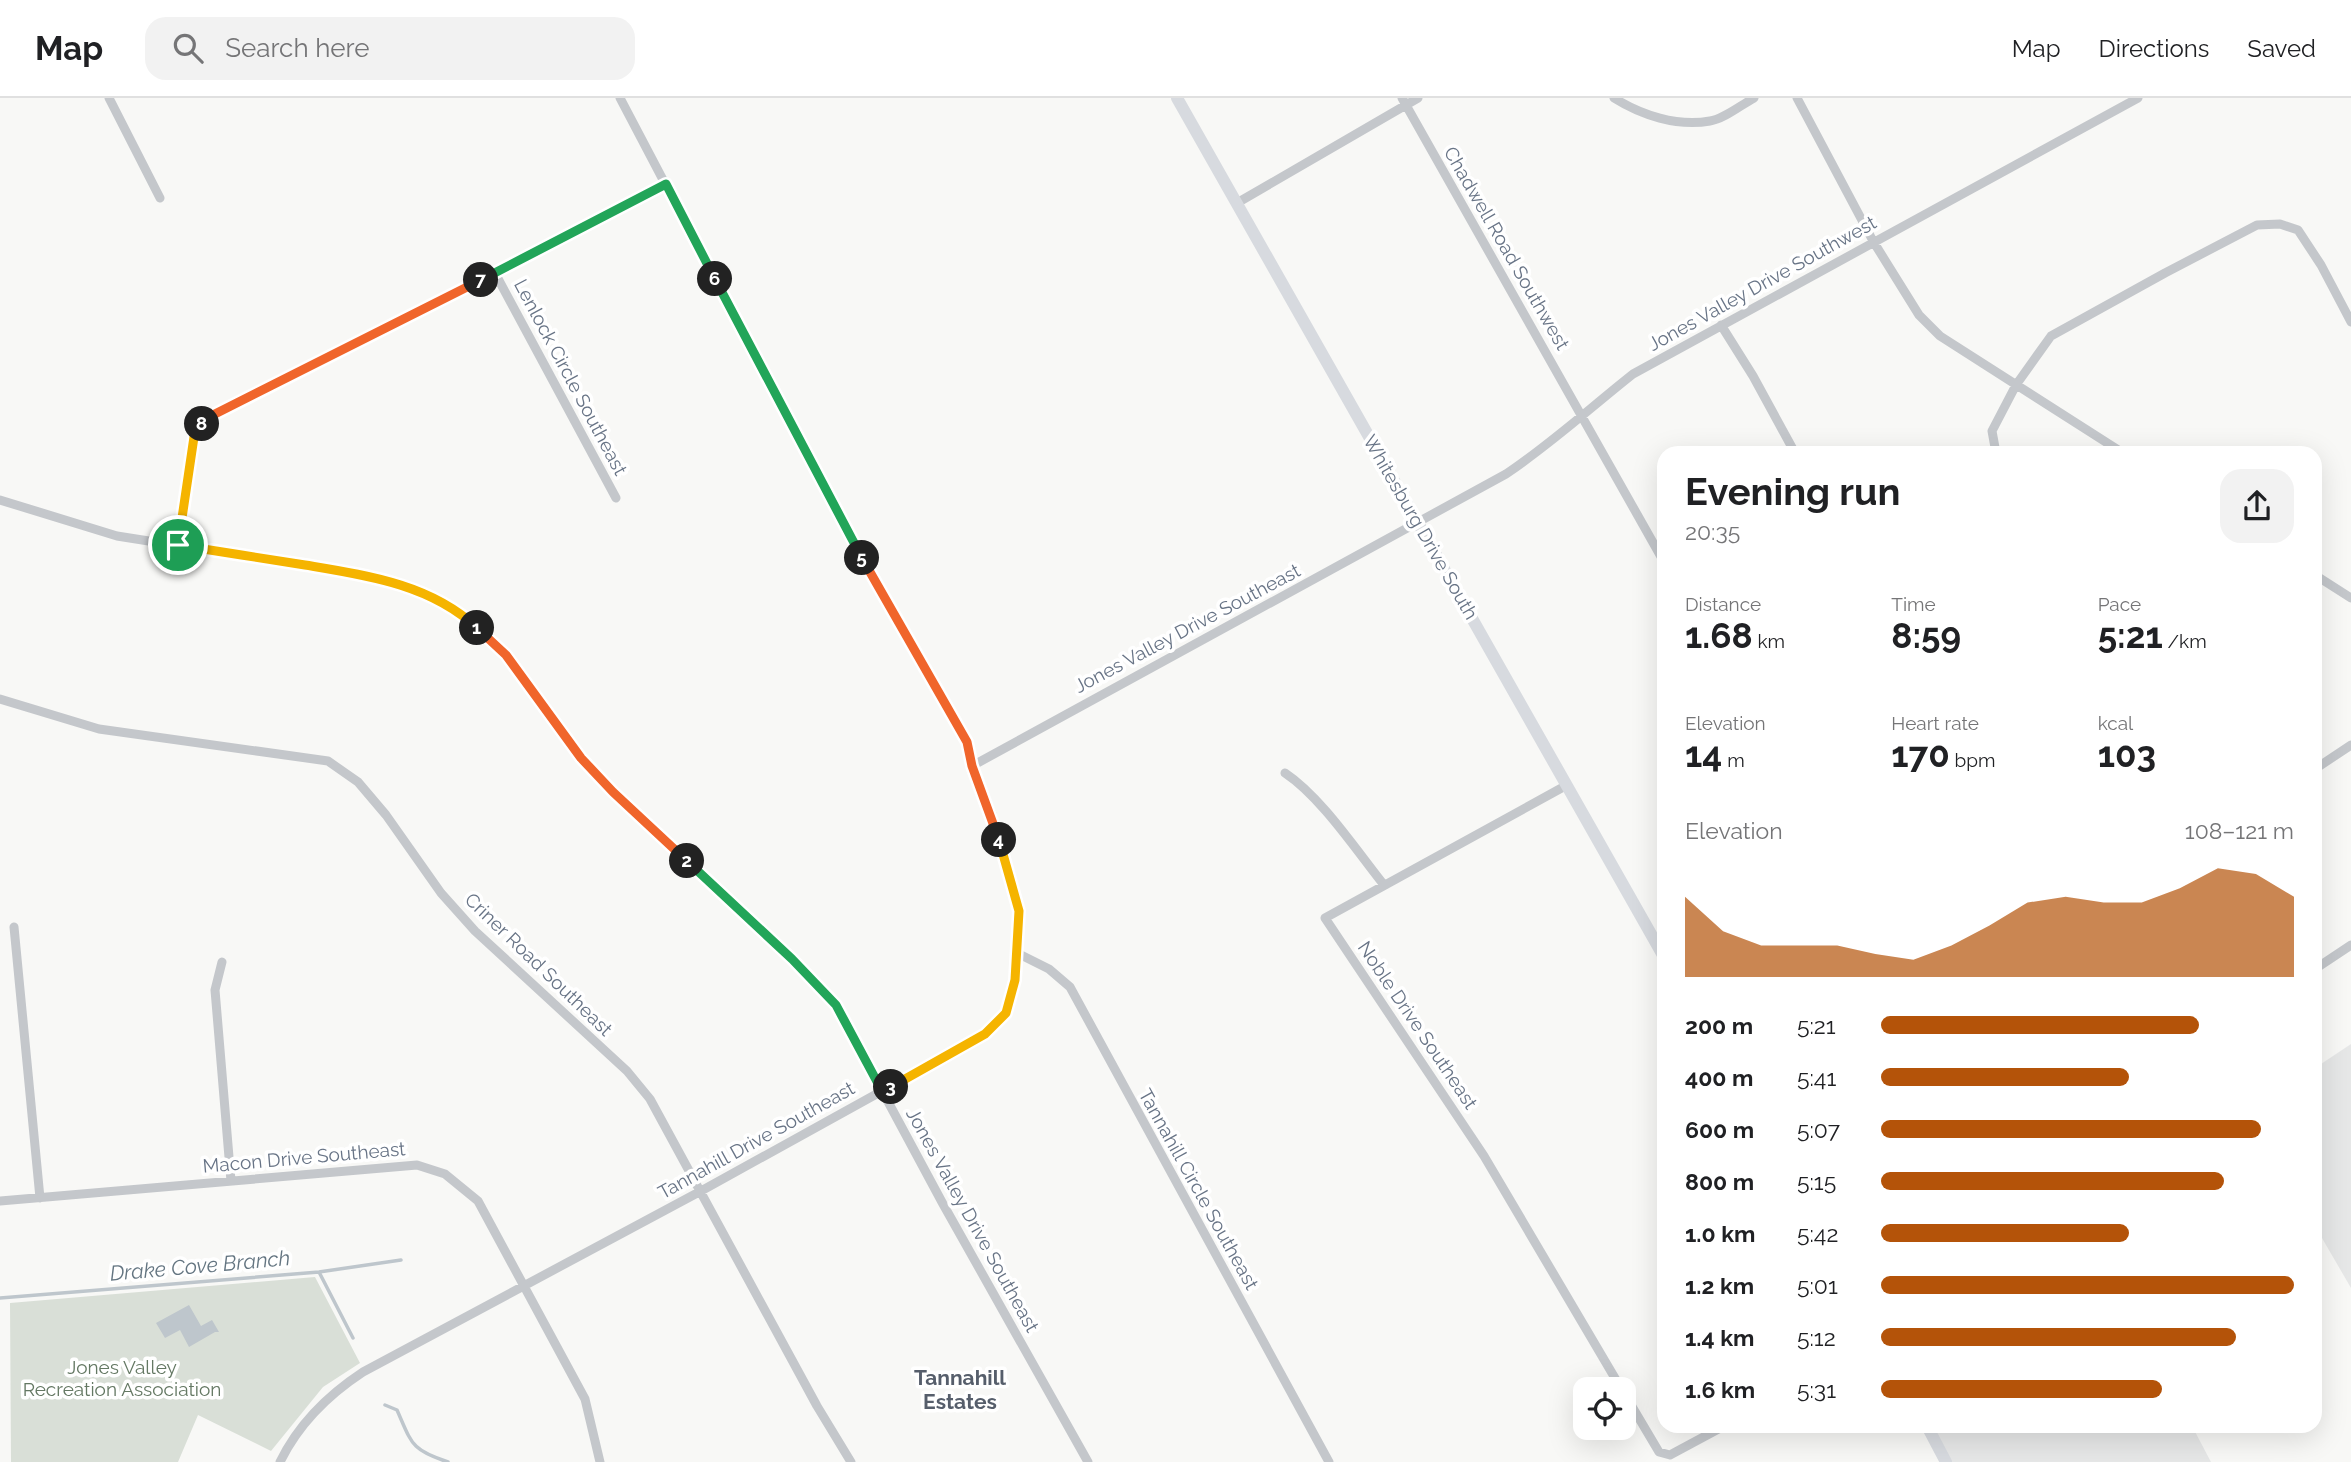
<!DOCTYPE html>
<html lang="en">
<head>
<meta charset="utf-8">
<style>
  :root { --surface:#fff; --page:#f2f2f2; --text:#202124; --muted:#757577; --line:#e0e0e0; --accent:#b45309 }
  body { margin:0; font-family:Raleway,sans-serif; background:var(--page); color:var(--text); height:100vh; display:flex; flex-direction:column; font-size:26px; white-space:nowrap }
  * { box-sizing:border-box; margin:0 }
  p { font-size:23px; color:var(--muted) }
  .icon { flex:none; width:38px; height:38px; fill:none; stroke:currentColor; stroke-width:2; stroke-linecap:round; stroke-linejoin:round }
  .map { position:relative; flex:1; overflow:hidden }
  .side { position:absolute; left:1657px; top:348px; width:665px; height:987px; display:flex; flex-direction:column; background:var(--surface); border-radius:21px; box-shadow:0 7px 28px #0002 }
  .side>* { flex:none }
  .tools { position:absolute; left:1573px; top:1279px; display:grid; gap:14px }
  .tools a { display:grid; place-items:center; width:63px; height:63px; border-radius:14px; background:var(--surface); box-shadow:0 7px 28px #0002; font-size:35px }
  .pin { position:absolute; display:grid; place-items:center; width:60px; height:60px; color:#fff; margin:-30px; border:4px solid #fff; border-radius:50%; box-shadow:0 2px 7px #0007 }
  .km { position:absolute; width:35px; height:35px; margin:-18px; border-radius:50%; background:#222; color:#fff; font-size:19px; line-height:35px; text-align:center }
  .round { display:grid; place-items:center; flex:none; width:74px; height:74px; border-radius:21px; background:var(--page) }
  .summary { display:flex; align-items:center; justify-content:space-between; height:119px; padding:0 28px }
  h1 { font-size:38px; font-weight:700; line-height:52px }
  .figures { display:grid; grid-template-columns:repeat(3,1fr); gap:10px; height:119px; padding:7px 28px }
  .figures div { display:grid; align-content:center }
  .figures b { font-size:35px; font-weight:700 }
  .figures small { font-size:19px; font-weight:400 }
  .figures p { font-size:19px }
  .chart { height:196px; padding:14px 28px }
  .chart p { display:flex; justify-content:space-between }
  .chart svg { width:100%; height:126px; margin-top:7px; fill:var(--accent); opacity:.7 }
  ul { padding:0 28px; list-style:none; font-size:23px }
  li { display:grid; grid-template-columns:112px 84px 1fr; align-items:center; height:52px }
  li i { height:18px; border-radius:9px; background:var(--accent) }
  header { display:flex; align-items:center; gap:42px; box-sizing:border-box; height:98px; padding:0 35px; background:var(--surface); border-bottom:2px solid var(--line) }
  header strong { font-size:33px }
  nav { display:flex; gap:38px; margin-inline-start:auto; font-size:24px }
  .search { width:490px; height:63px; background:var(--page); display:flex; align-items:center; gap:18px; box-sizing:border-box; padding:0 24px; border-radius:21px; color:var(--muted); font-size:26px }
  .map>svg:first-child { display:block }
</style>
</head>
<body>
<header>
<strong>Map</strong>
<div class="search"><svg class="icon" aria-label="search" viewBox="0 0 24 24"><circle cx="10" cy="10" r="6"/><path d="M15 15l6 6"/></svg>Search here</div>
<nav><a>Map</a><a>Directions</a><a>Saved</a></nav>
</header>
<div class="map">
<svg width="2351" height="1364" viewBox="0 0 2351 1364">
  <rect width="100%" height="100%" fill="#f8f8f6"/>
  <!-- built -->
  <path fill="#e6e7e7" d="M2351 946V1190L2315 1128V970Z
    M1928 1328H2192L2211 1364H1940Z"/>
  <!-- green -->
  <path fill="#d9dfd7" d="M315 1179 360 1265 323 1289 271 1353 198 1317 178 1364H11L10 1205Z"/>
  <!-- water -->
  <path fill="#bec6cc" d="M189 1207 201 1228 212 1222 219 1234H215L189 1249 180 1232 165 1240 156 1225Z"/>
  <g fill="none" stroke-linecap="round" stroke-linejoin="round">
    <!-- stream -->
    <path stroke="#bec6cc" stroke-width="3.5" d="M319 1174 353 1240
      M0 1200 319 1174 401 1162
      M385 1307 397 1312C412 1346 411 1352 448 1364"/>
    <!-- street -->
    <path stroke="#c4c7cb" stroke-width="9" d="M109 0 160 100
      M1402 0 1664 464
      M1614 0C1641 17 1677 29 1710 23 1724 21 1741 7 1754 0
      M1797 0 1873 143 1919 217 1940 238 2123 355
      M1237 105 1418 0
      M495 175 616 400
      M1721 227 1753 278 1795 355
      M1996 355 1992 333 2016 287 2051 238 2165 175 2257 127 2280 126 2298 132 2321 167 2351 224
      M0 402 117 438 377 479 426 497 465 518 506 557 581 660 613 694 792 861 836 907 943 1106 1088 1364
      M178 447 194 339 205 321 666 86
      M2315 477 2351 500
      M0 601 99 631 328 663 358 684 386 717 441 795 475 833 627 973 650 1001 817 1308 851 1364
      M972 668 1506 376C1551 346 1590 310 1633 276L2138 0
      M2315 671 2351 647
      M1285 675C1321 699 1356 752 1384 787
      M1567 687 1325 820 1484 1058 1622 1292
      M14 829 40 1100
      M1017 855 1049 871 1070 889 1329 1364
      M222 864 215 892 231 1083
      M2315 871 2351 847
      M0 1103 417 1067 445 1076 478 1103 585 1301 600 1364
      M1624 1295 1659 1354 1670 1357 1724 1328
      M280 1364C299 1325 328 1297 363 1274L701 1093 985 936 1006 915 1015 882 1019 813 992 716 972 668 967 644 846 430 620 0"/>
    <!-- secondary -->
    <path stroke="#d7dadf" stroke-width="12" d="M1177 0 1664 859
      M1927 1328 1946 1364"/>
  </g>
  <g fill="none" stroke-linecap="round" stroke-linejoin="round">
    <defs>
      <path id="split-1" d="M178 447C220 454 263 460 305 467 365 477 431 486 477 530"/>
      <path id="split-2" d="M477 530 506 557 581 660 613 694 687 763"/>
      <path id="split-3" d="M687 763 792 861 836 907 882 993 891 989"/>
      <path id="split-4" d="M891 989 985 936 1006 915 1015 882 1019 813 999 742"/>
      <path id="split-5" d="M862 460 967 644 972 668 999 742"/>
      <path id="split-6" d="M715 181 862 460"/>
      <path id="split-7" d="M481 182 666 86 715 181"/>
      <path id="split-8" d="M202 326 205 321 481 182"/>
      <path id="split-9" d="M178 447 194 339 202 326"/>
    </defs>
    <!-- split-1 casing -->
    <use href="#split-1" stroke="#fff" stroke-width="14"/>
    <!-- split-2 casing -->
    <use href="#split-2" stroke="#fff" stroke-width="14"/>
    <!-- split-3 casing -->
    <use href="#split-3" stroke="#fff" stroke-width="14"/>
    <!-- split-4 casing -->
    <use href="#split-4" stroke="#fff" stroke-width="14"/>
    <!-- split-5 casing -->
    <use href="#split-5" stroke="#fff" stroke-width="14"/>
    <!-- split-6 casing -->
    <use href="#split-6" stroke="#fff" stroke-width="14"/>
    <!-- split-7 casing -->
    <use href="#split-7" stroke="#fff" stroke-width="14"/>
    <!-- split-8 casing -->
    <use href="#split-8" stroke="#fff" stroke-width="14"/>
    <!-- split-9 casing -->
    <use href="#split-9" stroke="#fff" stroke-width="14"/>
    <!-- split-1 -->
    <use href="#split-1" stroke="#f5b400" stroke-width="9"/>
    <!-- split-2 -->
    <use href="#split-2" stroke="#f0652b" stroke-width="9"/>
    <!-- split-3 -->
    <use href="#split-3" stroke="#22a559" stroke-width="9"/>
    <!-- split-4 -->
    <use href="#split-4" stroke="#f5b400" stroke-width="9"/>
    <!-- split-5 -->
    <use href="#split-5" stroke="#f0652b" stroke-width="9"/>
    <!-- split-6 -->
    <use href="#split-6" stroke="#22a559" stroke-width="9"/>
    <!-- split-7 -->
    <use href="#split-7" stroke="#22a559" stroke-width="9"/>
    <!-- split-8 -->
    <use href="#split-8" stroke="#f0652b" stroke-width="9"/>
    <!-- split-9 -->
    <use href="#split-9" stroke="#f5b400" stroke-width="9"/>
  </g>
  <g text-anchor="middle" stroke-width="7" stroke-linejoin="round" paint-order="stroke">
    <!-- street labels -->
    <g font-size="19" fill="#687486" stroke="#fff">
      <text transform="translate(1507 150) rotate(60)" y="7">Chadwell Road Southwest</text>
      <text transform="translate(1762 185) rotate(-29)" y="7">Jones Valley Drive Southwest</text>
      <text transform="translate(571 279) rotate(62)" y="7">Lenlock Circle Southeast</text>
      <text transform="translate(1421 429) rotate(60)" y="7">Whitesburg Drive South</text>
      <text transform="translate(1187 530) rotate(-28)" y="7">Jones Valley Drive Southeast</text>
      <text transform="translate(539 866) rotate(44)" y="7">Criner Road Southeast</text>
      <text transform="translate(1418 927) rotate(56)" y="7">Noble Drive Southeast</text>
      <text transform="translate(756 1042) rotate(-29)" y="7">Tannahill Drive Southeast</text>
      <text transform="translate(304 1059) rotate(-5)" y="7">Macon Drive Southeast</text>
      <text transform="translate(1199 1091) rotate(61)" y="7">Tannahill Circle Southeast</text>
      <text transform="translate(973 1122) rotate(61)" y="7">Jones Valley Drive Southeast</text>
    </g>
    <!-- park labels -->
    <g font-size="19" fill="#647863" stroke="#fff">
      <text x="122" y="1276">Jones Valley<tspan x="122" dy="22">Recreation Association</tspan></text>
    </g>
    <!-- water labels -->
    <g font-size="21" font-style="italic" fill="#647581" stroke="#fff">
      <text transform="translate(200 1168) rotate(-5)" y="7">Drake Cove Branch</text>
    </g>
    <!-- neighbourhood labels -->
    <g font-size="21" font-weight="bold" fill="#565e6b" stroke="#fff">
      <text x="960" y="1287">Tannahill<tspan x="960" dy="24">Estates</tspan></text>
    </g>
  </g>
</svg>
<div class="tools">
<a><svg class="icon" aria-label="locate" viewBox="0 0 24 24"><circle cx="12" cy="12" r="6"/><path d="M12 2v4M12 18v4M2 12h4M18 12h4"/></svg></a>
</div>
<div class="pin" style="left:178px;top:447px;background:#1e9e55"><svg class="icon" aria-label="arrive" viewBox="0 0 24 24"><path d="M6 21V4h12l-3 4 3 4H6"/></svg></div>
<b class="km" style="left:477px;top:530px">1</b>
<b class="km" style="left:687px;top:763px">2</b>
<b class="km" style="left:891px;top:989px">3</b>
<b class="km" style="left:999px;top:742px">4</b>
<b class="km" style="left:862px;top:460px">5</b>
<b class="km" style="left:715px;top:181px">6</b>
<b class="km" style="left:481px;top:182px">7</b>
<b class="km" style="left:202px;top:326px">8</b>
<section class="side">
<div class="summary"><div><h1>Evening run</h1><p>20:35</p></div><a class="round"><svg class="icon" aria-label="share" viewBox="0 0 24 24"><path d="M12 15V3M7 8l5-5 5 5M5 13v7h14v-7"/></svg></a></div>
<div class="figures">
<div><p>Distance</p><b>1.68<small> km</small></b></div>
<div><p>Time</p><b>8:59</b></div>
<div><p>Pace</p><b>5:21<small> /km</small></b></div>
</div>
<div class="figures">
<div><p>Elevation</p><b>14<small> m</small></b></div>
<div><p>Heart rate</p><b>170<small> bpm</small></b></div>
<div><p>kcal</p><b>103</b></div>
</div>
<div class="chart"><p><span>Elevation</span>108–121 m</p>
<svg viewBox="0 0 160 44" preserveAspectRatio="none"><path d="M0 44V16L10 28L20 33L30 33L40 33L50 36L60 38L70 33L80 26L90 18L100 16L110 18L120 18L130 13L140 6L150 8L160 16V44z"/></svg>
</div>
<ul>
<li><b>200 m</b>5:21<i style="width:77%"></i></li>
<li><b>400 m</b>5:41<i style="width:60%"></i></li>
<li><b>600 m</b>5:07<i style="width:92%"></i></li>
<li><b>800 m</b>5:15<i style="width:83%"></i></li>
<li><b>1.0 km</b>5:42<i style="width:60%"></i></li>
<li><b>1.2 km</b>5:01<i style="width:100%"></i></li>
<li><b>1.4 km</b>5:12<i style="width:86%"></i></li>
<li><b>1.6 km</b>5:31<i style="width:68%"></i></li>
</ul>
</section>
</div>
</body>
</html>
